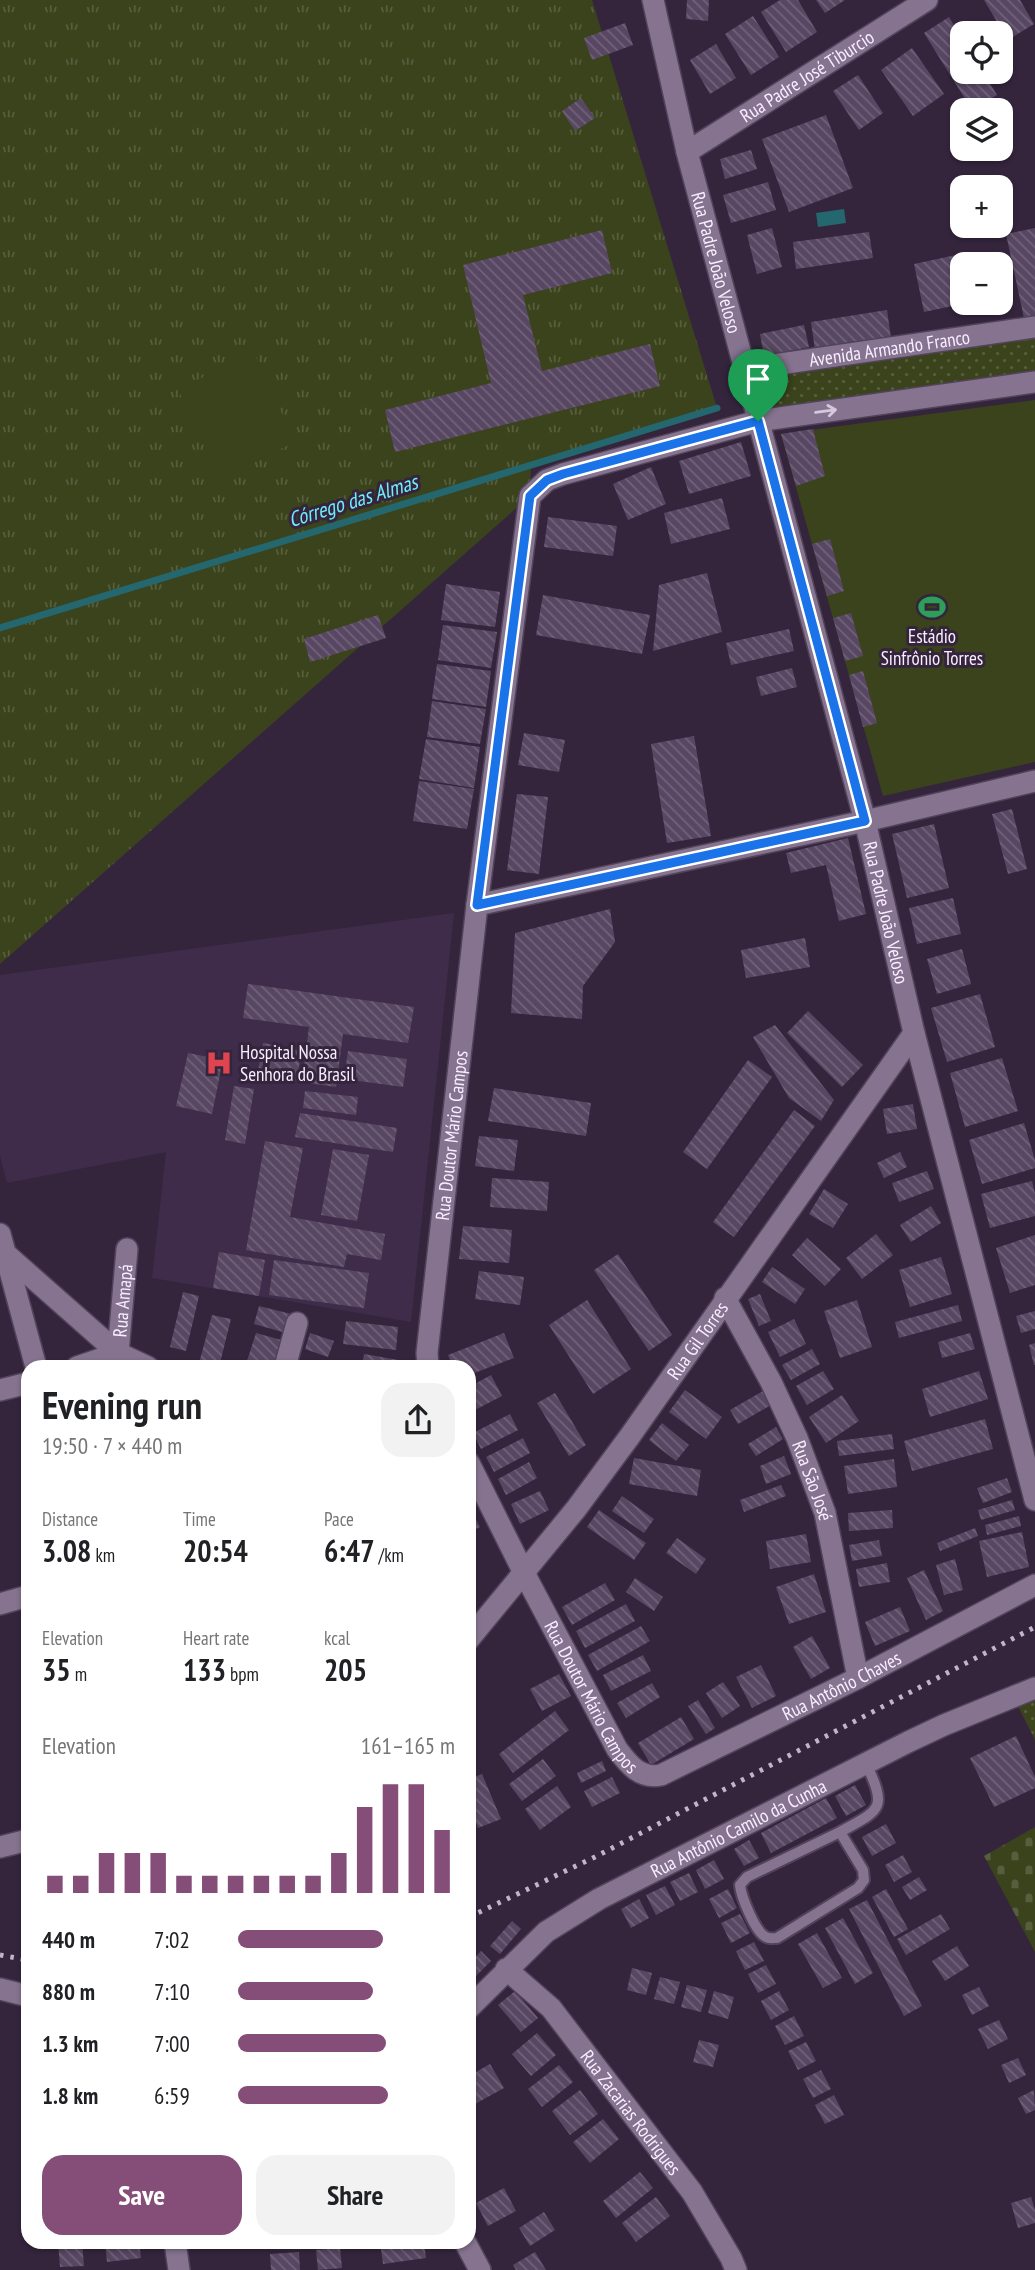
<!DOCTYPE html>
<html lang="en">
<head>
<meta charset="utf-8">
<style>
  :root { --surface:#fff; --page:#f2f2f2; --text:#202124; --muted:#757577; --accent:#844e79 }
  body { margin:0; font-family:"PT Sans Narrow",sans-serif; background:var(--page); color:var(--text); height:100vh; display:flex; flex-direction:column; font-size:26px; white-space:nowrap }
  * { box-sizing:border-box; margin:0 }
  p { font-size:23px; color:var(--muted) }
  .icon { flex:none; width:38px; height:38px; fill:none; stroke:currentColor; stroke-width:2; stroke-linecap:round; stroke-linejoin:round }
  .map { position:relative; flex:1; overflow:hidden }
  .details { position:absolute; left:21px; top:1360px; width:455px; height:889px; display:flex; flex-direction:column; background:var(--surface); border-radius:21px; box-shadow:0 2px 5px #0004 }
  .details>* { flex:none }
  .controls { position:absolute; left:950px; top:21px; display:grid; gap:14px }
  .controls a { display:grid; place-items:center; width:63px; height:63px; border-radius:14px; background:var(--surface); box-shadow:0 2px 5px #0004; font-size:35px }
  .pin { position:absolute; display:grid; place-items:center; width:60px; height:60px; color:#fff; margin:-72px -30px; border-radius:50% 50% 50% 0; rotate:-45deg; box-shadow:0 0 7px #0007 }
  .pin .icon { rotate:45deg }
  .round { display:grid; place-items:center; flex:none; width:74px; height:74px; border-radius:21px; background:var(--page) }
  .summary { display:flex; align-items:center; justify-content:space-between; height:119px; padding:0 21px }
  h1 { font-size:38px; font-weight:700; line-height:52px }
  .figures { display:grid; grid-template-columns:repeat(3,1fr); gap:10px; height:119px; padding:7px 21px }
  .figures div { display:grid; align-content:center }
  .figures b { font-size:30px; font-weight:700 }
  .figures small { font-size:19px; font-weight:400 }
  .figures p { font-size:19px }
  .chart { height:196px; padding:14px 21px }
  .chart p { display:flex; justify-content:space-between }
  .chart svg { width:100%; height:126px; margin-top:7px; stroke:var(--accent); stroke-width:6 }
  .action { display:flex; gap:14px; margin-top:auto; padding:14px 21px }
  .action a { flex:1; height:80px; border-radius:21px; background:var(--accent); color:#fff; font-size:28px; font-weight:700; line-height:80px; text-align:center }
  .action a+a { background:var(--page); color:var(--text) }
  ul { padding:0 21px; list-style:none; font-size:23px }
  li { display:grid; grid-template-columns:112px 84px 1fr; align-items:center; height:52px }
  li i { height:18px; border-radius:9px; background:var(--accent) }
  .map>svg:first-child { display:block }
</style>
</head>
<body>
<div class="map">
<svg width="1035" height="2270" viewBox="0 0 1035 2270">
  <defs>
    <pattern id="grass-tufts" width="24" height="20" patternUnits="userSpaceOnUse" patternTransform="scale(1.75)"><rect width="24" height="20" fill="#3a431b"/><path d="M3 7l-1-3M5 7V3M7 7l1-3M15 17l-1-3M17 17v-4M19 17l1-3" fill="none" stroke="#575e3d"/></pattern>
    <pattern id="cemetery-stones" width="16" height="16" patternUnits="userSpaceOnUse" patternTransform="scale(1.75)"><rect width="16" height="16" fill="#3a431b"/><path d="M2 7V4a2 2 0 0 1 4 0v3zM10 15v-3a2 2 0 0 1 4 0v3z" fill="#575e3d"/></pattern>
    <pattern id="park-dots" width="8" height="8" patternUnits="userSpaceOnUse" patternTransform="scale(1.75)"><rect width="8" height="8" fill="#3a431b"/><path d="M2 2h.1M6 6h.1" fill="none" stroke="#575e3d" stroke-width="1.8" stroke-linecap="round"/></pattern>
    <pattern id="building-back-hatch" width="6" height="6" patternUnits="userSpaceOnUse" patternTransform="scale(1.75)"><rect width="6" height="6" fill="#584762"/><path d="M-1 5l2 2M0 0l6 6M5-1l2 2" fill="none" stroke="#71627a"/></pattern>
  </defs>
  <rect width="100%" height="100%" fill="#34253d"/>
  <!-- built -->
  <path fill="#3f2c4a" d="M454 913 411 1322 152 1278 166 1152 7 1183 0 1155V975Z"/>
  <!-- grass -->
  <path fill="url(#grass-tufts)" d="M0 0H592L717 408 531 465 530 496 0 964Z"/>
  <!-- cemetery -->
  <path fill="url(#cemetery-stones)" d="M1035 1827V1952L984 1856Z"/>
  <!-- park -->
  <path fill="url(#park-dots)" d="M1035 336V373L768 412 763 377Z
    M1035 1699V1740L1018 1706Z"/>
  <!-- pitch -->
  <path fill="#3a431b" d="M254 353 295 442 219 478 178 389Z
    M1035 400V762L883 796 781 434Z"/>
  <!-- water -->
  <path fill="#24676f" d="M844 209 846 223 818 227 816 213Z"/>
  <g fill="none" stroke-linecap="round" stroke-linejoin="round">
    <!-- stream -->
    <path stroke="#24676f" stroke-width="7" d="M0 628 717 408"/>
  </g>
  <!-- building -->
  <path fill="url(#building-back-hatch)" d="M687 0H709L708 21 686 19Z
    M780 0H798L817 32 786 52 761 12Z
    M816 0H845L825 13Z
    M984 0H1020L1034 24 1008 40Z
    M753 16 779 57 751 75 725 34Z
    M949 17 962 39V72H983L997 95 972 110 924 33Z
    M625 23 633 45 592 60 584 38Z
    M716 44 736 78 710 94 690 60Z
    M912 48 944 94 913 116 881 70Z
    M858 75 883 113 859 130 833 91Z
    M581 98 595 118 575 131 562 111Z
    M826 115 853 188 789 212 762 139Z
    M751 150 757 169 725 179 720 159Z
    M768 182 776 210 731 223 723 195Z
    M772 228 782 267 757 274 747 235Z
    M1035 228V316L1024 318 1006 234Z
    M602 230 612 273 523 295 542 371 650 344 660 386 395 452 385 410 491 383 463 265Z
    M869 232 873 258 796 269 793 242Z
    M1001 253 1011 300 1001 302V264H978L977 258Z
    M956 255 962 286V304L924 312 914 264Z
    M887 310 891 338 815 350 811 322Z
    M804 325 809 347 764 356 760 334Z
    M813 429 825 476 796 486 781 434Z
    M741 442 751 476 689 494 679 461Z
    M651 467 666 504 628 520 613 484Z
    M722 498 730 529 671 544 664 513Z
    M548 517 617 526 613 556 544 547Z
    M830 539 844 591 827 596 812 544Z
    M707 573 722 632 653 651 659 585Z
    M446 584 500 592 495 627 441 620Z
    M543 595 650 615 642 654 536 635Z
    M851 613 863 656 845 661 833 618Z
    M378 615 386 638 310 662 304 639Z
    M443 625 497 632 491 668 438 660Z
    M789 629 794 651 731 665 726 643Z
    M437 664 491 671 486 707 432 699Z
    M792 668 797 687 761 696 756 677Z
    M863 671 877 723 863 727 849 675Z
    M432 701 486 709 480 744 427 737Z
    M524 733 565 740 559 772 518 765Z
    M694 736 711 836 667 843 651 744Z
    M426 739 480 747 474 788 419 779Z
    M419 781 474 789 467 829 413 821Z
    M517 794 548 797 539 874 507 870Z
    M1012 809 1027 869 1008 874 992 814Z
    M934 824 949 888 907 898 892 834Z
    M848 838 866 914 839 921 826 865 791 873 786 853Z
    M953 898 961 934 917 944 909 908Z
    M610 909 615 942 583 986 582 1019 511 1013 515 933Z
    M805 938 810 967 746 978 741 950Z
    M962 949 971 984 937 994 927 959Z
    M248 984 414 1007 408 1043 343 1034 336 1087 302 1082 309 1027 243 1018Z
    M980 994 995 1047 947 1062 931 1008Z
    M808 1011 863 1065 842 1087 787 1033Z
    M775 1025 834 1100 821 1121 789 1098 753 1037Z
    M263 1043 302 1050 296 1082 257 1076Z
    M348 1051 407 1059 403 1087 344 1079Z
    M188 1053 223 1060 212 1114 176 1106Z
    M1002 1058 1018 1111 965 1127 950 1073Z
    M748 1060 772 1077 707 1169 683 1152Z
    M234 1086 254 1089 245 1144 225 1140Z
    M494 1088 591 1103 586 1136 488 1121Z
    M305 1091 358 1097 356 1115 303 1108Z
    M913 1104 917 1129 887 1134 883 1109Z
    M794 1110 815 1126 734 1237 713 1222Z
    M300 1113 397 1128 393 1152 295 1137Z
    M1024 1123 1035 1160V1168L982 1184 969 1140Z
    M479 1136 518 1140 514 1171 475 1166Z
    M265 1141 303 1148 290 1217 385 1234 381 1260 347 1254 344 1267 246 1250Z
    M333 1149 369 1155 357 1221 321 1215Z
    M900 1152 907 1167 884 1178 877 1163Z
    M927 1171 934 1189 899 1202 892 1183Z
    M492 1178 549 1182 547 1211 490 1207Z
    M1032 1181 1035 1193V1216L990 1228 981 1194Z
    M824 1189 848 1204 833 1228 809 1214Z
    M931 1206 941 1223 911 1242 900 1225Z
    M463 1226 512 1230 509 1263 459 1259Z
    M876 1234 893 1255 862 1279 846 1258Z
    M1035 1235V1285L1010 1293 996 1248Z
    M807 1238 841 1269 825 1286 792 1255Z
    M219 1252 265 1260 259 1296 213 1288Z
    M618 1254 672 1335 649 1351 594 1270Z
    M941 1257 952 1294 910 1307 899 1270Z
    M274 1260 369 1273 364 1308 269 1295Z
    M772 1267 805 1289 795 1304 762 1282Z
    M479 1271 524 1277 520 1305 475 1299Z
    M183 1292 199 1296 186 1351 170 1347Z
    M760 1294 771 1321 759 1326 748 1299Z
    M587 1300 631 1369 593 1394 549 1325Z
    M857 1300 872 1347 840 1358 824 1311Z
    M958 1305 962 1321 899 1338 895 1322Z
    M259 1306 291 1314 286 1333 254 1324Z
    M1035 1311V1329L1021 1333 1016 1316Z
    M212 1315 231 1319 219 1367H198Z
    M794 1319 806 1344 780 1357 768 1332Z
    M346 1321 398 1327 396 1350 343 1344Z
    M256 1333 285 1341 277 1367H267L247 1361Z
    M310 1333 334 1341 328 1357 305 1349Z
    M504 1333 514 1358 469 1375V1367H453L448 1355Z
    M970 1333 975 1349 942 1358 938 1342Z
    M1035 1343V1365H1034L1029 1345Z
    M812 1349 820 1364 791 1380 782 1365Z
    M364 1354 404 1361 403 1367H362Z
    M823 1371 834 1389 807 1405 796 1386Z
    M979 1371 988 1399 930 1417 922 1389Z
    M491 1375 502 1396 469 1413V1387Z
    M685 1390 722 1417 706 1439 669 1412Z
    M763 1391 771 1405 738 1424 730 1410Z
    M555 1393 586 1445 569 1456 537 1403Z
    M842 1395 859 1421 826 1443 809 1417Z
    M510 1414 518 1430 481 1449 473 1433Z
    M985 1419 993 1449 912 1471 904 1441Z
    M662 1423 689 1445 676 1461 649 1440Z
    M776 1427 783 1439 756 1456 748 1444Z
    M892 1434 894 1449 839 1456 837 1441Z
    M523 1438 530 1453 494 1472 486 1457Z
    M784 1456 791 1474 766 1484 760 1466Z
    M634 1458 701 1470 697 1496 629 1484Z
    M894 1459 897 1487 848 1494 844 1466Z
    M529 1462 537 1478 506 1495 498 1479Z
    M1007 1478 1012 1492 983 1503 977 1488Z
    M781 1485 786 1496 744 1512 740 1500Z
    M540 1491 549 1510 520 1524 511 1504Z
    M622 1496 654 1519 644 1533 612 1511Z
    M1012 1500 1015 1510 981 1520 978 1510Z
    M469 1507 480 1527 469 1533Z
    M599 1510 646 1543 634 1560 587 1527Z
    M892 1510 893 1528 849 1531 848 1513Z
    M1019 1516 1021 1526 987 1535 985 1525Z
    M975 1528 978 1536 940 1551 937 1543Z
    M1022 1532 1029 1567 987 1577 979 1541Z
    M806 1534 811 1562 770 1569 766 1541Z
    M677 1538 706 1559 696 1574 666 1553Z
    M879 1540 882 1556 852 1561 849 1545Z
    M955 1559 963 1590 944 1595 936 1565Z
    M887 1563 890 1582 859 1587 856 1569Z
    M924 1570 943 1611 926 1620 907 1578Z
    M814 1574 826 1612 789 1624 776 1587Z
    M635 1578 663 1597 654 1611 626 1592Z
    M605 1583 615 1600 572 1625 562 1607Z
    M626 1604 635 1621 585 1648 576 1631Z
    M900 1607 910 1631 875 1646 865 1622Z
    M641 1626 650 1641 597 1671 588 1655Z
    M812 1636 830 1668 811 1679 793 1647Z
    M643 1655 651 1671 611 1691 603 1675Z
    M761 1665 776 1696 752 1708 736 1677Z
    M559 1674 571 1696 542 1711 530 1689Z
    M723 1682 740 1706 722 1718 706 1693Z
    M652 1683 660 1697 626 1718 617 1703Z
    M698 1700 715 1728 706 1734 688 1706Z
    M555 1711 569 1730 513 1773 499 1754Z
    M681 1717 694 1739 651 1765 638 1743Z
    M1016 1736 1035 1777V1788L994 1807 970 1758Z
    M543 1759 556 1776 522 1801 509 1784Z
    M602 1761 606 1771 581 1783 577 1773Z
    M482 1774 501 1819 478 1828 469 1807V1779Z
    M612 1777 620 1793 592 1807 584 1791Z
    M855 1785 866 1805 846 1816 835 1796Z
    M557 1786 571 1807 540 1830 525 1809Z
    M826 1798 837 1818 771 1853 761 1833Z
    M886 1824 896 1843 872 1856 862 1837Z
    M749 1840 759 1858 744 1866 734 1849Z
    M903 1855 912 1872 894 1882 885 1865Z
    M714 1860 724 1879 705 1889 696 1870Z
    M689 1873 698 1892 680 1901 670 1882Z
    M919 1877 927 1890 910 1900 902 1887Z
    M665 1886 675 1905 656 1915 646 1895Z
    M728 1889 737 1908 719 1918 709 1899Z
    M886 1889 908 1929 894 1937 872 1897Z
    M639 1899 649 1918 631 1928 621 1909Z
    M867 1900 922 2006 904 2016 849 1909Z
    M740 1914 750 1933 731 1943 721 1923Z
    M941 1914 950 1929 906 1955 897 1939Z
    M843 1918 873 1973 855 1984 825 1928Z
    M512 1921 521 1929 500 1954 490 1946Z
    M817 1933 842 1978 823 1988 798 1944Z
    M754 1942 764 1961 745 1970 736 1951Z
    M957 1946 969 1966 945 1981 932 1961Z
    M481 1951 491 1961 472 1980 469 1978V1964Z
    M766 1965 776 1984 758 1993 748 1974Z
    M632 1968 652 1973 646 1995 627 1990Z
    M660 1977 680 1982 674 2004 654 1999Z
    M687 1985 707 1990 701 2012 681 2007Z
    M979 1987 989 2006 972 2015 962 1995Z
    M515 1991 538 2018 521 2032 498 2005Z
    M714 1991 734 1997 728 2019 708 2013Z
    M779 1991 789 2010 771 2020 761 2001Z
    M794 2016 804 2036 785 2045 775 2026Z
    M999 2020 1008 2039 988 2049 978 2029Z
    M537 2033 556 2055 531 2076 512 2054Z
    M699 2040 719 2045 713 2067 693 2062Z
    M806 2042 816 2061 798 2070 788 2051Z
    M1018 2058 1026 2075 1009 2083 1001 2065Z
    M490 2064 504 2088 475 2104 469 2093V2076Z
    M559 2065 573 2082 542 2107 528 2089Z
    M821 2070 831 2089 813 2098 803 2079Z
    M580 2090 598 2114 570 2135 552 2111Z
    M1034 2090 1035 2110 1026 2114 1018 2098Z
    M834 2095 844 2115 825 2124 815 2105Z
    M603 2119 619 2139 590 2163 573 2142Z
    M640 2172 653 2188 616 2218 603 2201Z
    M504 2188 516 2211 488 2226 476 2203Z
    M656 2197 670 2216 636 2242 622 2223Z
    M1031 2197 1035 2210V2223L1018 2228 1011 2203Z
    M544 2212 555 2230 530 2246 519 2228Z
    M58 2242H82L84 2266 60 2267Z
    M105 2242H139L141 2258 107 2262Z
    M380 2242H424L426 2258 383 2264Z
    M340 2248 342 2268 318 2270 316 2250Z
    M299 2252 300 2270H271L270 2254Z
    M535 2252 546 2270H516L513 2265Z"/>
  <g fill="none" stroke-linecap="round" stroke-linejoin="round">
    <defs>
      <path id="lane" d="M840 1832 747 1877 740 1885C741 1896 755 1932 766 1937 769 1939 773 1938 777 1938L858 1888 864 1880 863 1870 840 1832C882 1809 887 1809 866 1763"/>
      <g id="street">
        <path id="s1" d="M653 0 687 152 865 821 914 1033 1035 1500"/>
        <path id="s2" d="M687 152 927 0"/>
        <path id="s3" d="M746 369 1035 327"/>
        <path d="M477 905 865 821 1035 781"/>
        <path d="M0 1234 36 1367"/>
        <path d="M8 1256 118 1353 148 1367"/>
        <path id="s4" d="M725 1298 771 1382 797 1438 825 1513 858 1678"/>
        <path id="s5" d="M77 1367 118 1353 127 1249"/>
        <path d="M285 1367 297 1323"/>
        <path id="s6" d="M428 1367 427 1353 477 905 530 496 547 480 563 474 758 421 1035 382"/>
        <path d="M0 1390 28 1383"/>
        <path id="s7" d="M469 1463 523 1571 617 1749C629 1765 640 1779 661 1775L858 1678 1035 1585"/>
        <path d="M0 1604 28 1596"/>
        <path id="s8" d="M469 1639 576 1509 630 1436 914 1033"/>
        <path d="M0 1847 28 1840"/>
        <path id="s9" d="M506 1969 551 2008 692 2192 731 2258 736 2270"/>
        <path d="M0 1989 28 1996"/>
        <path id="s10" d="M469 2008 546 1932 599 1899 908 1742 944 1725 1035 1688"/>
        <path d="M175 2242 179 2270"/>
        <path d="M465 2242 480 2270"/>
      </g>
    </defs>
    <!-- lane casing -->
    <use href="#lane" stroke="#514359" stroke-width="14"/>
    <!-- street casing -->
    <use href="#street" stroke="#514359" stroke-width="24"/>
    <!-- lane -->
    <use href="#lane" stroke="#857390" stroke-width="10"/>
    <!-- street -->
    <use href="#street" stroke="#857390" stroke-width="21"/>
    <!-- rail -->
    <path stroke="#c2b5c8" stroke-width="5" stroke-dasharray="3.5 7" stroke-linecap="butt" d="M469 1917 595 1857 1035 1627
      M0 1955 28 1960"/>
  </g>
  <!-- one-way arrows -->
  <defs><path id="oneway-shaft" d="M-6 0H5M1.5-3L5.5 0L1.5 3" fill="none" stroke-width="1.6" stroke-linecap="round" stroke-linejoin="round" transform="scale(1.75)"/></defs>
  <use stroke="#d6c9de" href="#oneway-shaft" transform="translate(826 411) rotate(-8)"/>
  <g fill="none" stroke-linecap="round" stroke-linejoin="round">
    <defs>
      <path id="route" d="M758 421 865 821 477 905 530 496 547 480 563 474Z"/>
    </defs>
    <!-- route casing -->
    <use href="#route" stroke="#fff" stroke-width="14"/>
    <!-- route -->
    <use href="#route" stroke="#1a73e8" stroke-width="9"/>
  </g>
  <!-- icons -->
  <defs>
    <symbol id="stadium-bare" viewBox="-9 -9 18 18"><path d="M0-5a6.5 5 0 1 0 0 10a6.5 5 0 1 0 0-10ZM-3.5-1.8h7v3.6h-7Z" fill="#2e9e5b" stroke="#34253d" stroke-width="2.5" paint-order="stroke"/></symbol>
    <symbol id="hospital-bare" viewBox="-9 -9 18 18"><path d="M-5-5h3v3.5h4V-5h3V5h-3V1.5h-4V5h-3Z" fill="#e0444e" stroke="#34253d" stroke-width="2.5" paint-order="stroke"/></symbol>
  </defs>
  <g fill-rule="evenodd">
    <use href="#stadium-bare" x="913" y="588" width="38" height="38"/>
    <use href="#hospital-bare" x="200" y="1044" width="38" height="38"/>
  </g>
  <g text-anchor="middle" stroke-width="6" stroke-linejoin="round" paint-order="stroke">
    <!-- street labels -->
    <g font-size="19" fill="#f9eeff" stroke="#34253d">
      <text dy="7" stroke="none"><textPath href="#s2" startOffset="142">Rua Padre José Tiburcio</textPath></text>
      <text dy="7" stroke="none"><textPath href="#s1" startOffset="270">Rua Padre João Veloso</textPath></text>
      <text dy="7" stroke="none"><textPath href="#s3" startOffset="145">Avenida Armando Franco</textPath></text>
      <text dy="7" stroke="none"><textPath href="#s1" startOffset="942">Rua Padre João Veloso</textPath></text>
      <text dy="7" stroke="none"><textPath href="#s6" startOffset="233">Rua Doutor Mário Campos</textPath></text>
      <text dy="7" stroke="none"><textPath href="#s5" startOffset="96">Rua Amapá</textPath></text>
      <text dy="7" stroke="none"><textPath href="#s8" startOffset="376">Rua Gil Torres</textPath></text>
      <text dy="7" stroke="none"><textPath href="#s4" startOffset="203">Rua São José</textPath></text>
      <text dy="7" stroke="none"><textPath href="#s7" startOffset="578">Rua Antônio Chaves</textPath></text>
      <text dy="7" stroke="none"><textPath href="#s7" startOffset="264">Rua Doutor Mário Campos</textPath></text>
      <text dy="7" stroke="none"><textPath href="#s10" startOffset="327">Rua Antônio Camilo da Cunha</textPath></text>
      <text dy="7" stroke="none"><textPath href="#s9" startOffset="191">Rua Zacarias Rodrigues</textPath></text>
    </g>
    <!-- poi labels -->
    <g font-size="19" fill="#f9eeff" stroke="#34253d">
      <text x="932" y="643">Estádio<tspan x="932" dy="22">Sinfrônio Torres</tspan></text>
      <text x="240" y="1059" text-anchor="start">Hospital Nossa<tspan x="240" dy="22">Senhora do Brasil</tspan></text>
    </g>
    <!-- water labels -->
    <g font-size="21" font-style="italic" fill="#6fedfd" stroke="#34253d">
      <text transform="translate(353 501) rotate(-17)" y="7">Córrego das Almas</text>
    </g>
  </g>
</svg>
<div class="controls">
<a><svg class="icon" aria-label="locate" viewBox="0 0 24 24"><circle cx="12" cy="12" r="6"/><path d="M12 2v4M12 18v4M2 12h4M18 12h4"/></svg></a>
<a><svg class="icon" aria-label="layers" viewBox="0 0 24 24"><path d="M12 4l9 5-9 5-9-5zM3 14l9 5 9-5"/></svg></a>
<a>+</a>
<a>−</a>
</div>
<div class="pin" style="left:758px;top:421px;background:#1e9e55"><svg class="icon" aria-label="arrive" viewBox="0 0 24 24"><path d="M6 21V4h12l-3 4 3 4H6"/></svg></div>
<section class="details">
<div class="summary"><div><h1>Evening run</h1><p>19:50 · 7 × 440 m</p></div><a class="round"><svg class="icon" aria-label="share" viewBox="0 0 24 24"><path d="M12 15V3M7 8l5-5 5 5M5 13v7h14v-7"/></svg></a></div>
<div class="figures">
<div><p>Distance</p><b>3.08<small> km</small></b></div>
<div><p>Time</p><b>20:54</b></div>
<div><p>Pace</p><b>6:47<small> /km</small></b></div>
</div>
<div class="figures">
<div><p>Elevation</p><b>35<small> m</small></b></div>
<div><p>Heart rate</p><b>133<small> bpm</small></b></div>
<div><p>kcal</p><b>205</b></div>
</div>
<div class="chart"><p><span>Elevation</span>161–165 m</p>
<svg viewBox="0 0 160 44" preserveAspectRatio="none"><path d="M5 44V38M15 44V38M25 44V30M35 44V30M45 44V30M55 44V38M65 44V38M75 44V38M85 44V38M95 44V38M105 44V38M115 44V30M125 44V14M135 44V6M145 44V6M155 44V22"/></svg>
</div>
<ul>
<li><b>440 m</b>7:02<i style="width:67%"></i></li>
<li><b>880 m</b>7:10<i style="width:62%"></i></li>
<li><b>1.3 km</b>7:00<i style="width:68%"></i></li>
<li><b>1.8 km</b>6:59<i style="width:69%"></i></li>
</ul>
<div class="action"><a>Save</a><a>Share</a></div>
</section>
</div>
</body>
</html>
